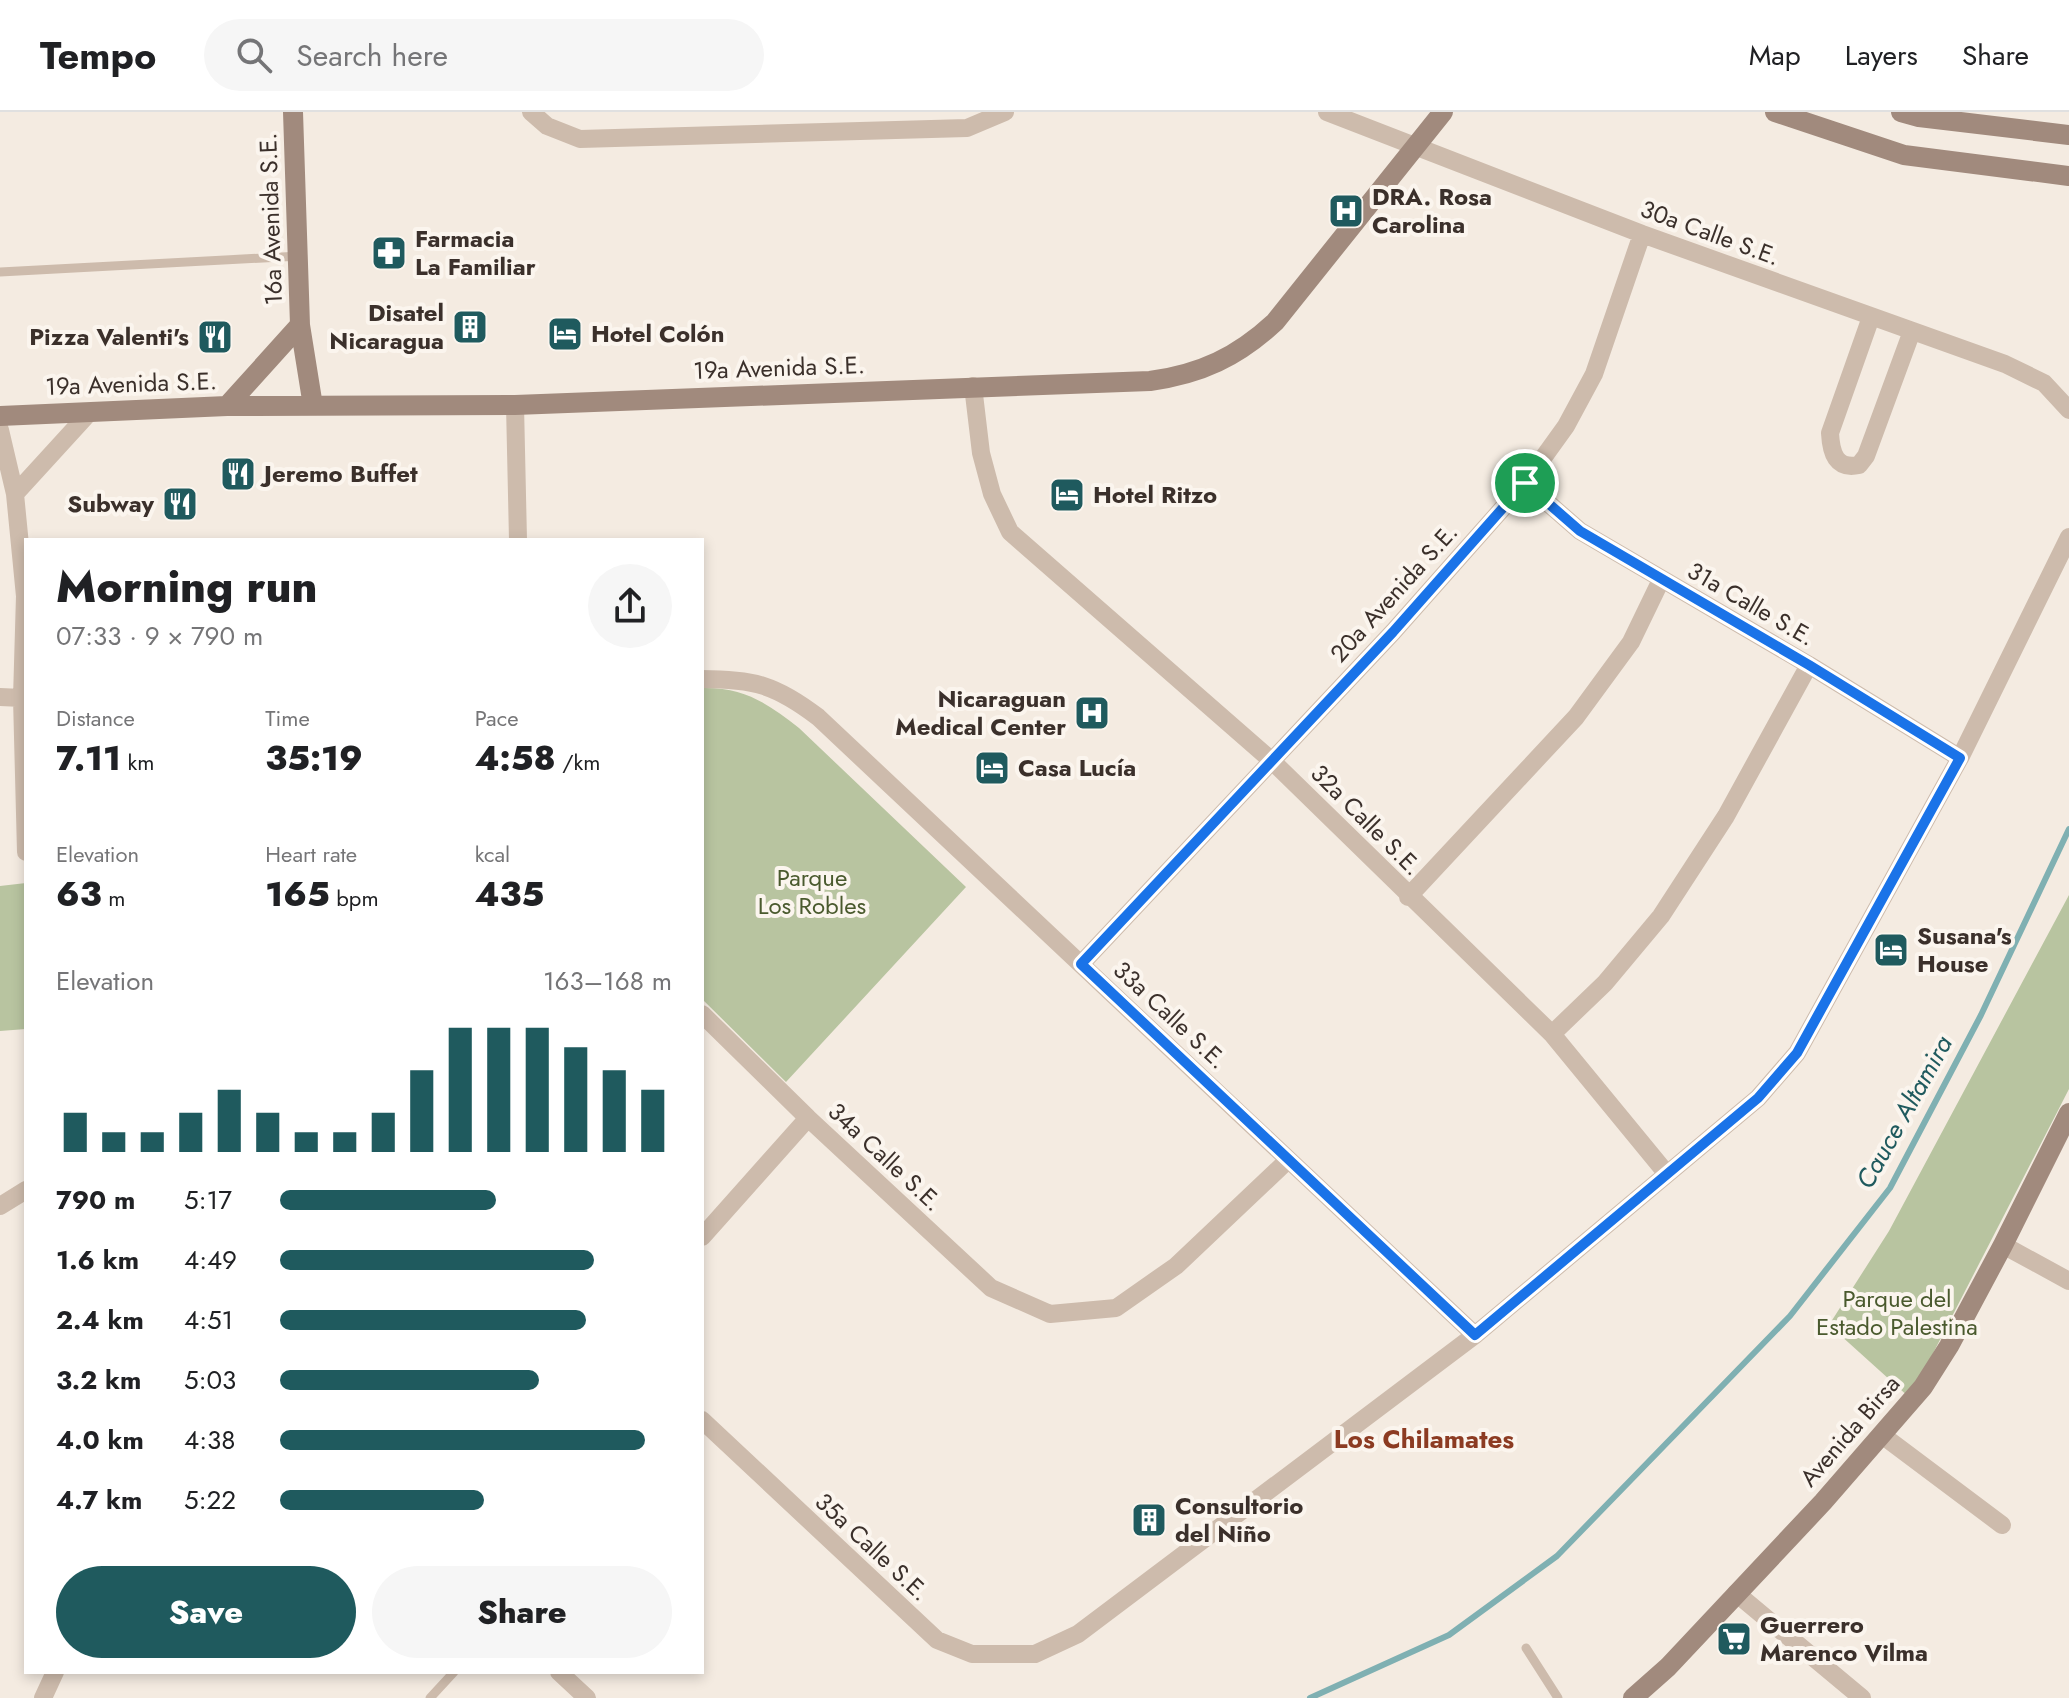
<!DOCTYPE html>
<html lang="en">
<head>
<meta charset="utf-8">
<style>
  :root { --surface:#fff; --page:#f6f6f6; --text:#202124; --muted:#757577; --line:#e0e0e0; --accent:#1f5a5e }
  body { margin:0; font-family:Jost,sans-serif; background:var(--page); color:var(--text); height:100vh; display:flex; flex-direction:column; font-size:30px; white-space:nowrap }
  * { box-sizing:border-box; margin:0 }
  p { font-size:26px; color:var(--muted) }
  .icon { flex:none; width:44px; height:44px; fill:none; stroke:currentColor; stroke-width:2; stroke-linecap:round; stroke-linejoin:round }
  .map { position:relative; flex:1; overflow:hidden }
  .side { position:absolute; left:24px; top:426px; width:680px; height:1136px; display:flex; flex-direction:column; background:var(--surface); border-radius:0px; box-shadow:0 4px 12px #0003 }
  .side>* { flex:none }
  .pin { position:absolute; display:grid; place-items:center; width:68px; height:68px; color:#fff; margin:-34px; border:4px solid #fff; border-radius:50%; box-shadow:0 2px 8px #0007 }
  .round { display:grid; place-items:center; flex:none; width:84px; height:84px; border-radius:42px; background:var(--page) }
  .summary { display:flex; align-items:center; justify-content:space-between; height:136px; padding:0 32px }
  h1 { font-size:44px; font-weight:800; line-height:60px }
  .figures { display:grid; grid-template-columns:repeat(3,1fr); gap:12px; height:136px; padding:8px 32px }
  .figures div { display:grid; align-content:center }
  .figures b { font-size:34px; font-weight:800 }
  .figures small { font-size:22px; font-weight:400 }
  .figures p { font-size:22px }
  .chart { height:224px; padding:16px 32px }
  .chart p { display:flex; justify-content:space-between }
  .chart svg { width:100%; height:144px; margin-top:8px; stroke:var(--accent); stroke-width:6 }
  .cta { display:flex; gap:16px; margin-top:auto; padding:16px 32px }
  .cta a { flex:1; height:92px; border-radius:48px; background:var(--accent); color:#fff; font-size:32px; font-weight:800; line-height:92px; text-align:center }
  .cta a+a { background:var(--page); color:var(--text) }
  ul { padding:0 32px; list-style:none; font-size:26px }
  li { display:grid; grid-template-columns:128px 96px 1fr; align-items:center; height:60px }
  li i { height:20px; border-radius:10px; background:var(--accent) }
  header { display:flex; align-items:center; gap:48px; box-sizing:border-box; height:112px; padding:0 40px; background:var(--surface); border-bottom:2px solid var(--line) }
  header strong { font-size:38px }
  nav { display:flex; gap:44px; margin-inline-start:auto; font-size:28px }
  .search { width:560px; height:72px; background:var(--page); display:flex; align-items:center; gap:20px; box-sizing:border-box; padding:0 28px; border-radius:44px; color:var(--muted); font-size:30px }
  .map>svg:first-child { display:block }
</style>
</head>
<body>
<header>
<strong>Tempo</strong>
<div class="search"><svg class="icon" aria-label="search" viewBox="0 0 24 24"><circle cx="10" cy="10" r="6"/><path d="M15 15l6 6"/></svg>Search here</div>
<nav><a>Map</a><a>Layers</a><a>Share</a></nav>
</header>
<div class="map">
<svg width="2069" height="1586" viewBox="0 0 2069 1586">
  <rect width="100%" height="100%" fill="#f4ebe1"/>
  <!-- green -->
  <path fill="#b8c4a0" d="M702 576C744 575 767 591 799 616L966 775 786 970 702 887Z
    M26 771V917L0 919V774Z
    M2069 783V977L1910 1286 1829 1213 1889 1119Z"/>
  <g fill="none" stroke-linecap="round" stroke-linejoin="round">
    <!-- stream -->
    <path stroke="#7fb0b2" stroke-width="6" d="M1310 1586 1449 1523 1557 1444 1790 1204 1890 1076 1981 903 2069 717"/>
    <!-- lane -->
    <path stroke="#cdbbac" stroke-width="9" d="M0 160 300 144
      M1526 1536 1558 1586
      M430 1586 454 1560"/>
    <!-- street -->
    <path stroke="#cdbbac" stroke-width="18" d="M531 0 547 14 580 27 967 16 1005 0
      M1327 0 1642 122 2005 252 2044 271 2069 298
      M1871 205 1830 321C1831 341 1836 358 1859 353L1866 344 1912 219
      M973 274 981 341 992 382 1010 420 1272 649 1552 922 1667 1062
      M515 293 518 428
      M0 318 15 382 25 484 22 586 26 740
      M1525 371 1580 419 1809 553 1960 646
      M15 382 89 301
      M702 567C754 567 776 573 818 605L1475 1223
      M0 585 22 586
      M1408 785 1576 605 1631 530 1661 468
      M1081 852 1393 520 1525 371 1566 314 1594 262 1642 122
      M702 902 808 1006 991 1176 1050 1202 1116 1196 1176 1154 1288 1048
      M1552 922 1605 871 1661 804 1726 704 1809 553
      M0 1094 26 1078
      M702 1125 808 1006
      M2003 1133 2069 1169
      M702 1308 937 1528 972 1542H1035L1078 1522 1475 1223 1758 986 1797 941 1960 646 2069 425
      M1882 1323 2002 1413
      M1736 1481 1862 1586
      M559 1560 587 1586
      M43 1586 55 1560"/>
    <!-- secondary -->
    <path stroke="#a18a7d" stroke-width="20" d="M293 0 300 213 313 294
      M1775 0 1904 43 2069 64
      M1901 0 1919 5 2069 23
      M227 294 300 213
      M0 304 227 294 515 293 1150 269C1201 262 1237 245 1275 210L1443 0
      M1633 1586 1668 1555 1823 1390 1923 1275 1949 1234 2003 1133 2069 1001"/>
  </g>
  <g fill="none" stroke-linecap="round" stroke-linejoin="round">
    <defs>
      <path id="route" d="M1525 371 1580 419 1809 553 1960 646 1797 941 1758 986 1475 1223 1081 852 1393 520Z"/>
    </defs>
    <!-- route casing -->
    <use href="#route" stroke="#fff" stroke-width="16"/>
    <!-- route -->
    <use href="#route" stroke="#1a73e8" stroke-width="10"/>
  </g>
  <!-- icons -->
  <defs>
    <symbol id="hospital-square" viewBox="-11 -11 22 22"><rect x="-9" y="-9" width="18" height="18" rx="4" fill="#1f5a5e" stroke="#fbf5ee"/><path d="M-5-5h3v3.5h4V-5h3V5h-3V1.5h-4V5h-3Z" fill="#fff"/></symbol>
    <symbol id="pharmacy-square" viewBox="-11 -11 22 22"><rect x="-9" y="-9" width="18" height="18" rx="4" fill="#1f5a5e" stroke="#fbf5ee"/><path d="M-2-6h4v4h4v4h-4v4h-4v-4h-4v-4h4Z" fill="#fff"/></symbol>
    <symbol id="building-square" viewBox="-11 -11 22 22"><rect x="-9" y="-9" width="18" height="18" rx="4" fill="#1f5a5e" stroke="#fbf5ee"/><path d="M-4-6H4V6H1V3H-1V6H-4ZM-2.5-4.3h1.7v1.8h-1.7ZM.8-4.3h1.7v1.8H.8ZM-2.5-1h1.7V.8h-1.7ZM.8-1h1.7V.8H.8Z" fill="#fff"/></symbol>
    <symbol id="hotel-square" viewBox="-11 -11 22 22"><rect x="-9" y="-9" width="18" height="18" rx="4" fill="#1f5a5e" stroke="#fbf5ee"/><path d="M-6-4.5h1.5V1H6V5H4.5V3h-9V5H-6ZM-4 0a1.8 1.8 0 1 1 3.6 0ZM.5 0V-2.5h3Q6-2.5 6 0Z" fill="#fff"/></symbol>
    <symbol id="restaurant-square" viewBox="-11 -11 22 22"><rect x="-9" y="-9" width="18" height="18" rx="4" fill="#1f5a5e" stroke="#fbf5ee"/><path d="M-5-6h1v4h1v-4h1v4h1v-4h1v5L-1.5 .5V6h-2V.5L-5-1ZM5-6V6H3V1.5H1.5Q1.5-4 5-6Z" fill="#fff"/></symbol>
    <symbol id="supermarket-square" viewBox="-11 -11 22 22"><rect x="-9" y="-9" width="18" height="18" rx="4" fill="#1f5a5e" stroke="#fbf5ee"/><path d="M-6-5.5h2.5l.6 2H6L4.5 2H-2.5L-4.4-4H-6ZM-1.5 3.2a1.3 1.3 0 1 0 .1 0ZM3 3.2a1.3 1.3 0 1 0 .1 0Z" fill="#fff"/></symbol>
  </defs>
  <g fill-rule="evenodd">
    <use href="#hospital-square" x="1326" y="79" width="40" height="40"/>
    <use href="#pharmacy-square" x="369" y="121" width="40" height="40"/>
    <use href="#building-square" x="450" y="195" width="40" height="40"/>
    <use href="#hotel-square" x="545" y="202" width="40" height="40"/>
    <use href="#restaurant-square" x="195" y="205" width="40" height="40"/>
    <use href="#restaurant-square" x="218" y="342" width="40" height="40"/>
    <use href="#hotel-square" x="1047" y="363" width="40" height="40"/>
    <use href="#restaurant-square" x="160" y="372" width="40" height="40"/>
    <use href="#hospital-square" x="1072" y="581" width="40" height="40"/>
    <use href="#hotel-square" x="972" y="636" width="40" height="40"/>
    <use href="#hotel-square" x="1871" y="818" width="40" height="40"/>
    <use href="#building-square" x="1129" y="1388" width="40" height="40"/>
    <use href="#supermarket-square" x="1714" y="1507" width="40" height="40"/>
  </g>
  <g text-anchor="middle" stroke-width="8" stroke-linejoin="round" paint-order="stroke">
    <!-- poi labels -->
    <g font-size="24" font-weight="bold" fill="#3b302b" stroke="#fbf5ee" text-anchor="start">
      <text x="1372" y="93">DRA. Rosa<tspan x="1372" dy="28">Carolina</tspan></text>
      <text x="415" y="135">Farmacia<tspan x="415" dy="28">La Familiar</tspan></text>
      <text x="444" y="209" text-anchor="end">Disatel<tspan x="444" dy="28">Nicaragua</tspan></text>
      <text x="591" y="230">Hotel Colón</text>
      <text x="189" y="233" text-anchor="end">Pizza Valenti's</text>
      <text x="264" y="370">Jeremo Buffet</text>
      <text x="1093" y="391">Hotel Ritzo</text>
      <text x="154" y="400" text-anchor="end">Subway</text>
      <text x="1066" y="595" text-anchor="end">Nicaraguan<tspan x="1066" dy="28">Medical Center</tspan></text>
      <text x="1018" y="664">Casa Lucía</text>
      <text x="1917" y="832">Susana's<tspan x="1917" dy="28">House</tspan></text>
      <text x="1175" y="1402">Consultorio<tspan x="1175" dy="28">del Niño</tspan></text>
      <text x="1760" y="1521">Guerrero<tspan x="1760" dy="28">Marenco Vilma</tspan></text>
    </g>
    <!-- street labels -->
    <g font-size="24" fill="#3b302b" stroke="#fbf5ee">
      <text transform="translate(271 107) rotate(-92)" y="8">16a Avenida S.E.</text>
      <text transform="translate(1710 121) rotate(20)" y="8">30a Calle S.E.</text>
      <text transform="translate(779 256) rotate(-2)" y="8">19a Avenida S.E.</text>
      <text transform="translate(131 272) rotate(-2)" y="8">19a Avenida S.E.</text>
      <text transform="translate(1394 481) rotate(-48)" y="8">20a Avenida S.E.</text>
      <text transform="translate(1751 492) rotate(30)" y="8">31a Calle S.E.</text>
      <text transform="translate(1366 708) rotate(45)" y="8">32a Calle S.E.</text>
      <text transform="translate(1170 903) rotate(43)" y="8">33a Calle S.E.</text>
      <text transform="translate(885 1045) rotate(43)" y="8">34a Calle S.E.</text>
      <text transform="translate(1850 1319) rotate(-49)" y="8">Avenida Birsa</text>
      <text transform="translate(872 1435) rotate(43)" y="8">35a Calle S.E.</text>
    </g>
    <!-- park labels -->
    <g font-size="24" fill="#4a5a2e" stroke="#fbf5ee">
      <text x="812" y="774">Parque<tspan x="812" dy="28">Los Robles</tspan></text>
      <text x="1897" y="1195">Parque del<tspan x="1897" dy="28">Estado Palestina</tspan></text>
    </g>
    <!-- water labels -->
    <g font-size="26" font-style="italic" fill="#1f5a5e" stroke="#fbf5ee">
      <text transform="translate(1904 1000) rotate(-61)" y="9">Cauce Altamira</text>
    </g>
    <!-- neighbourhood labels -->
    <g font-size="26" font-weight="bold" fill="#8c3b22" stroke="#fbf5ee">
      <text x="1424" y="1336">Los Chilamates</text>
    </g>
  </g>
</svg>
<div class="pin" style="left:1525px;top:371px;background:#1e9e55"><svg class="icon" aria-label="arrive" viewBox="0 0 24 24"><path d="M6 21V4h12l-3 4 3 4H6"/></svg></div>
<section class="side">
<div class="summary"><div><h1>Morning run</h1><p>07:33 · 9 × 790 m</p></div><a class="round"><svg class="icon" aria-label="share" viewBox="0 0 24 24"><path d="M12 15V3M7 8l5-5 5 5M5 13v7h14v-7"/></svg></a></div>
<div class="figures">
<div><p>Distance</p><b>7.11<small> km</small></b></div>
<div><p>Time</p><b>35:19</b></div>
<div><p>Pace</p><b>4:58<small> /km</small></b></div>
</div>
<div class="figures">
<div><p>Elevation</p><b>63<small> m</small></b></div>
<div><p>Heart rate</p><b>165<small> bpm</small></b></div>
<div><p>kcal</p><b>435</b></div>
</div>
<div class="chart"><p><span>Elevation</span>163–168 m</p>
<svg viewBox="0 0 160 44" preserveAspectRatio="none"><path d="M5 44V32M15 44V38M25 44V38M35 44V32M45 44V25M55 44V32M65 44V38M75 44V38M85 44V32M95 44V19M105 44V6M115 44V6M125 44V6M135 44V12M145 44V19M155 44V25"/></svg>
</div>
<ul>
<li><b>790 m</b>5:17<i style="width:55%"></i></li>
<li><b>1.6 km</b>4:49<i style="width:80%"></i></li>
<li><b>2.4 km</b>4:51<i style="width:78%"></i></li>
<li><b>3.2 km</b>5:03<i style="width:66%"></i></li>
<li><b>4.0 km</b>4:38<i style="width:93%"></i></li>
<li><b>4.7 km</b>5:22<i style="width:52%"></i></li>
</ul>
<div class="cta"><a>Save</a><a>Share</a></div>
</section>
</div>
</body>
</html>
